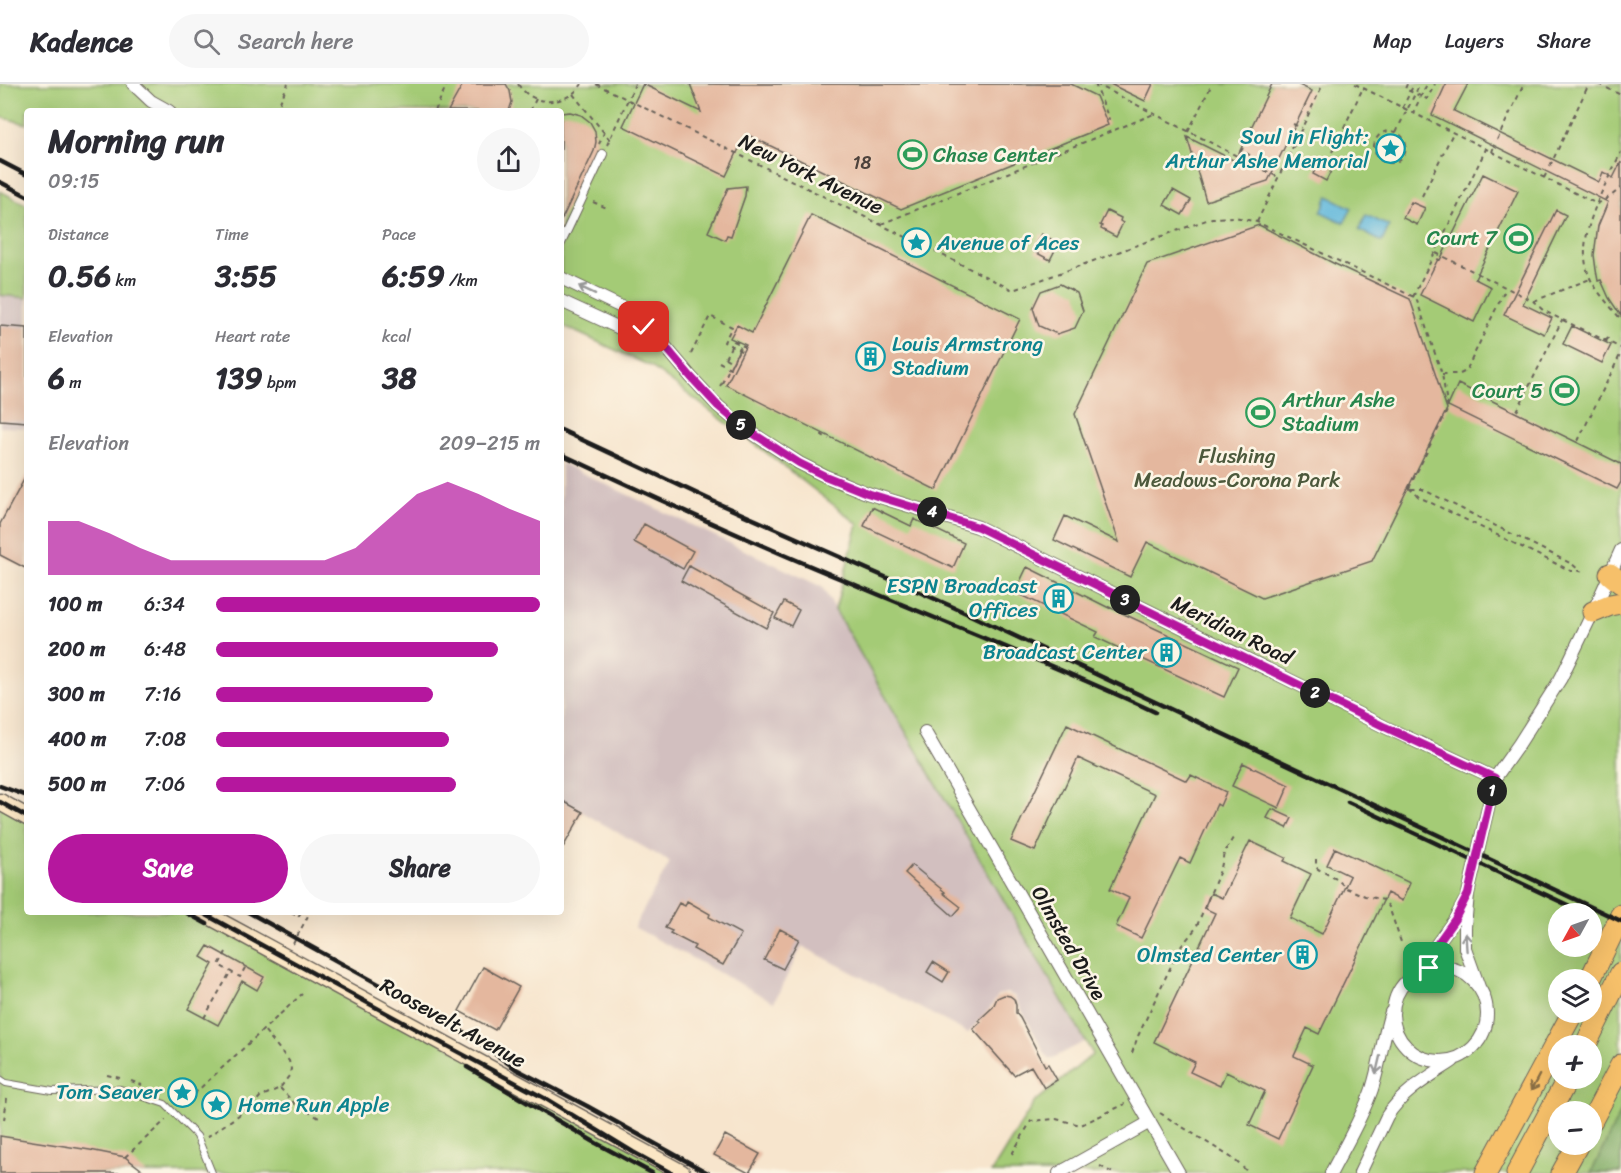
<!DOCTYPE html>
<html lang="en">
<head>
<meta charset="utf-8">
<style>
  :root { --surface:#fff; --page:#f7f7f7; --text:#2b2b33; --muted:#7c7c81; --line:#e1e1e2; --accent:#b5179e }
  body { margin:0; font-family:Sriracha,sans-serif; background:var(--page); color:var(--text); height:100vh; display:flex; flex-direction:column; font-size:22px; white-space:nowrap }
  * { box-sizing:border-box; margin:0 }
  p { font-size:20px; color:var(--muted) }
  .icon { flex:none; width:33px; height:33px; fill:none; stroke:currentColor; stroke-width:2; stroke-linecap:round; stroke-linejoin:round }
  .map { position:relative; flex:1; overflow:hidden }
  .side { position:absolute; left:24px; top:24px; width:540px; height:807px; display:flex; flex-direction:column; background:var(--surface); border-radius:6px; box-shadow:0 6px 24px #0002 }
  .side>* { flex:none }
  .needle { width:39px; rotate:230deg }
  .fabs { position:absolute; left:1548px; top:819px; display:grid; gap:12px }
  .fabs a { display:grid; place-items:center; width:54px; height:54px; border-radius:50%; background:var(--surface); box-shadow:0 6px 24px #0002; font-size:30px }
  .pin { position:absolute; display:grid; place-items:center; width:51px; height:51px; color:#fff; margin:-26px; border-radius:12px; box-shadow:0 3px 9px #0006 }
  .km { position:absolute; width:30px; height:30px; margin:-15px; border-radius:50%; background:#222; color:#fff; font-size:16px; line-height:30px; text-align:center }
  .round { display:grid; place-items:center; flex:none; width:63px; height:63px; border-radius:32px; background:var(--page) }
  .overview { display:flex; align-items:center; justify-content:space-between; height:102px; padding:0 24px }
  h1 { font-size:33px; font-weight:800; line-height:45px }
  .stats { display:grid; grid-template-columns:repeat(3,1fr); gap:9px; height:102px; padding:6px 24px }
  .stats div { display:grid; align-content:center }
  .stats b { font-size:30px; font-weight:800 }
  .stats small { font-size:16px; font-weight:400 }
  .stats p { font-size:16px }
  .chart { height:168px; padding:12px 24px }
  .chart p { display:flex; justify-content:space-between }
  .chart svg { width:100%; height:108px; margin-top:6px; fill:var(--accent); opacity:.7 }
  .primary-button { display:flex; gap:12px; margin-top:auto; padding:12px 24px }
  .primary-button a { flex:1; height:69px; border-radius:36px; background:var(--accent); color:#fff; font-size:24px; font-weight:800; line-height:69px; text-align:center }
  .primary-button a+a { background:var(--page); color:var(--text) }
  ul { padding:0 24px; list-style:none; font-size:20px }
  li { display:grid; grid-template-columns:96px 72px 1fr; align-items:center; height:45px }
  li i { height:15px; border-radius:8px; background:var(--accent) }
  header { display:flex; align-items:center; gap:36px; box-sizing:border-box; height:84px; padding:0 30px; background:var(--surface); border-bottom:2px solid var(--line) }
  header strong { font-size:28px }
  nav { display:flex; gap:33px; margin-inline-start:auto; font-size:21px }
  .search { width:420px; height:54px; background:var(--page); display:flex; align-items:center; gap:15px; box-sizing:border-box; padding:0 21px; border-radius:33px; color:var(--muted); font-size:22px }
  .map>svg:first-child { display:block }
</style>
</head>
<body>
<header>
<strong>Kadence</strong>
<div class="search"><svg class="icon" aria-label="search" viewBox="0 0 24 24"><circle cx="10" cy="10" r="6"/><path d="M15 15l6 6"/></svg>Search here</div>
<nav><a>Map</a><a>Layers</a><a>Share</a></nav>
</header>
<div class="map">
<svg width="1621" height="1089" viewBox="0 0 1621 1089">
  <rect width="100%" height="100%" fill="#fcf5e5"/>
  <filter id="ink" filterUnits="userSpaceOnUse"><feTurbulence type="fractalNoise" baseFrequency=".0167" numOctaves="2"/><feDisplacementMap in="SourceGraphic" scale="12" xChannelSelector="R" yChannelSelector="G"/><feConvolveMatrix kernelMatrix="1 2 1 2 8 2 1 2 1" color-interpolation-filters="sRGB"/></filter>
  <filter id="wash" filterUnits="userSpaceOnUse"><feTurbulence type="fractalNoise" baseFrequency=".008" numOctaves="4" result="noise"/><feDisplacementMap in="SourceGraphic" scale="24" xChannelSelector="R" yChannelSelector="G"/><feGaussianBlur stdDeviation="1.35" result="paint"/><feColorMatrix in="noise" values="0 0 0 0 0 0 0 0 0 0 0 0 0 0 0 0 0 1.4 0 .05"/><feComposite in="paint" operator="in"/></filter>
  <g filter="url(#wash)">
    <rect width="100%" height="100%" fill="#f7e5cd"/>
    <!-- industrial -->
    <path fill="#d2bfbf" d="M0 211 27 214V344L0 343Z
      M561 379 822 503 1086 957 1049 976 1014 912 1007 909 998 911 991 923 968 949 802 862 774 918 634 843 670 778 561 716Z"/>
    <!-- green -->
    <path fill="#a4cb76" stroke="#607449" stroke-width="1.5" fill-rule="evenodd" d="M0 0H1621V1089H991L1034 1019 1093 970 835 526 858 440 767 369 650 282 561 241V27H27V40L0 33ZM1558 830H1592V862H1558ZM1558 896H1592V928H1558ZM1558 962H1592V994H1558ZM1558 1028H1592V1060H1558Z
      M0 107 27 121V214L0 211Z
      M0 718 27 733V828H202L682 1089H0Z"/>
    <!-- forest -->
    <path fill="#83af67" stroke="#506642" stroke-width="1.5" d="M1621 1027V1089H1591Z"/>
    <!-- water -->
    <path fill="#5eb7db" stroke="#3d6a7c" stroke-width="1.5" d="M1328 112 1352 124 1344 139 1321 128Z
      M1366 131 1389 142 1382 158 1359 146Z"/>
    <g id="blocks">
      <!-- building -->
      <path fill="#e4b79e" d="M463 0H506L510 7 512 18 509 27H448Z
        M643 0 701 28 690 0H1071L1096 12 1108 41 901 125 746 50 726 92 623 42Z
        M1110 0H1153L1145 17Z
        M1272 0H1297L1312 7 1268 97 1206 117 1187 53 1235 77Z
        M1446 0H1468L1454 27 1599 98 1603 88 1613 94 1621 78V232L1609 214 1601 196 1598 197 1596 186 1594 171 1596 156 1598 142 1608 118 1432 31Z
        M570 28 581 31 590 38 595 47 596 58 594 67 561 137V29Z
        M1321 74 1334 81 1326 97 1313 90Z
        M1483 90 1518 107 1475 195 1491 203 1474 238 1420 211 1438 175 1440 176Z
        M746 102 745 112 731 152 727 151 725 156 708 148 728 104Z
        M1173 106 1191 116 1182 131 1164 121Z
        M1411 118 1425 124 1417 141 1403 134Z
        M1556 126 1566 131 1523 220 1552 234 1544 250 1504 231Z
        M1107 127 1121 134 1120 137 1123 139 1116 153 1101 145 1102 142 1100 141Z
        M811 131 1020 235 936 406 726 301 746 261 730 254 737 241 752 249Z
        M1259 141 1333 179 1410 215 1447 325 1372 477 1262 514 1147 458 1130 493 1054 456 1065 432 1119 458 1075 330 1147 180Z
        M1041 150 1055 157 1053 160 1057 162 1050 176 1035 168 1037 165 1034 164Z
        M1060 200 1077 209 1083 227 1075 244 1057 250 1039 242 1033 224 1041 207Z
        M0 242 27 244V338L0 336Z
        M1572 242 1611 261 1602 279 1563 260Z
        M1458 300 1621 380V398L1617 405 1448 322Z
        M27 390V485L0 471V440Z
        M872 423 911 442 914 435 964 459 953 484 864 442Z
        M644 440 693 467 683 485 634 458Z
        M689 482 774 529 766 544 681 497Z
        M1027 483 1109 524V523L1238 583 1224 613 1095 553 1098 548 1015 508Z
        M784 518 799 526 791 542 775 534Z
        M1067 640 1187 697 1191 691 1226 708 1220 722 1217 720 1190 779 1180 774 1141 854 1116 842 1129 814 1110 805 1155 710 1078 674 1035 767 1011 757Z
        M1243 679 1289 701 1279 724 1232 702Z
        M561 716 583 728 561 767Z
        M1272 725 1292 734 1287 744 1267 734Z
        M1250 757 1286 774 1284 777 1311 790 1290 834 1322 850 1350 792 1327 781 1335 764 1410 799 1402 817 1387 809 1319 950 1307 944 1294 972 1313 981 1278 1055 1249 1041 1265 1007 1226 988 1220 1002 1190 988 1195 978 1154 958 1215 829 1204 824 1211 809 1222 814Z
        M912 781 945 808 943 809 961 823 953 832 905 789Z
        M687 817 710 830 709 833 741 850 723 881 693 865 695 862 670 849 672 847 665 844 679 819 685 822Z
        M780 845 799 855 783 885 764 876Z
        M208 862 264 893 257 906 242 897 218 941 188 925 213 880 201 873Z
        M933 878 949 888 943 898 927 888Z
        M483 883 519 903 495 946 459 927Z
        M1004 911 1010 912 1014 915 1016 921V929L1020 934 1045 982 1048 980 1057 996 1044 1004 1031 982 1014 991 973 945 981 938 979 936 993 923 997 914Z
        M725 1051 760 1070 749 1089 714 1071Z
        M0 1052 90 1066 125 1073 146 1089H0Z"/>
    </g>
  </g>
  <g filter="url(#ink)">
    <use href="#blocks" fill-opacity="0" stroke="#69625a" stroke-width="1.5"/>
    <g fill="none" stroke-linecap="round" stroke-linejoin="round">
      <defs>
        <path id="service" d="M0 995 6 999 52 1007 120 1005 165 1020 197 1052 212 1089"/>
        <path id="pedestrian" d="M561 159 603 70"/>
        <path id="minor" d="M133 0 151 17 169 27
          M561 194 638 231 644 243 664 261 691 293 718 322 743 343 799 379 825 392 867 409 978 443 1385 643 1495 694
          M561 217 628 248 644 243
          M925 648 1179 1089
          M1393 930a47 47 0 1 1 94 0a47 47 0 1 1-94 0Z
          M1417 888 1455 835 1465 817
          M1479 903 1465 864V843L1468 810 1495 694 1519 660 1561 594 1593 528 1621 466
          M1059 1089 1150 1038
          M1331 1089C1345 1062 1362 1034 1372 1005 1380 980 1383 953 1391 928
          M1360 1089 1387 1032C1403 1007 1429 993 1453 977"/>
        <path id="secondary" d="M0 718 27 733
          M202 828 682 1089"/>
        <path id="motorway" d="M1610 490 1621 499
          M1593 528 1610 521 1621 519
          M1590 896 1621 831
          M1585 962 1621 889
          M1592 1036 1621 981
          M1486 1089 1573 928
          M1517 1089 1568 994
          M1562 1089 1578 1060"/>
      </defs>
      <!-- service casing -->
      <use href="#service" stroke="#69625a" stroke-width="8"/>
      <!-- pedestrian casing -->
      <use href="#pedestrian" stroke="#69625a" stroke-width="10"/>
      <!-- minor casing -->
      <use href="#minor" stroke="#69625a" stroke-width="14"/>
      <!-- secondary casing -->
      <use href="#secondary" stroke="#69625a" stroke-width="19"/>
      <!-- motorway casing -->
      <use href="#motorway" stroke="#69625a" stroke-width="23"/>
      <!-- path -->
      <path stroke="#69625a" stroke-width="2" stroke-dasharray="4.5 4.5" stroke-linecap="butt" d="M518 0C533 24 567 22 582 0
        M596 0 1013 206 1212 134 1235 133 1257 138 1416 214 1442 290 1448 325 1409 404
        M1095 0 1109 35 1106 37
        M1096 0 1278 93
        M1355 0 1597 120 1611 112 1621 104
        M1407 0 1405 5 1427 15 1435 0
        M1599 0 1621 11
        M573 10 610 56
        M1404 24 1403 23 1414 0
        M276 27 288 0
        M435 27 447 0
        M530 27 536 15
        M1412 28 1413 29 1427 0
        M1293 40 1302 44
        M1374 63a16 16 0 1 1 32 0a16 16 0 1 1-32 0Z
        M1188 48 1212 0
        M1396 48 1420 0
        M1497 56 1524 0
        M599 60 604 49
        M607 61 635 0
        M1243 64 1241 67 1254 73 1251 79
        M1332 68 1363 4
        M1492 68 1494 62
        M1550 82 1589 0
        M1544 94 1547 88
        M1422 112 1453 49
        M593 118 607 124
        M1257 138 1323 0
        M881 140 1154 30
        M1436 169 1533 217 1544 227 1621 264
        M1413 213 1486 65
        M1534 217 1590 195
        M1619 233C1609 221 1598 209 1591 196 1571 157 1605 103 1621 68
        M734 257 745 263
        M1605 257 1611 252
        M691 270 710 232 732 243 724 258 743 268
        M725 274 732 278
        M719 278 730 284 739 266
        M1442 290H1460L1466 287 1506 204
        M720 302 722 299
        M1517 327 1562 236
        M823 350 822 351 829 355
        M1578 357 1621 269
        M1409 404 1419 413 1571 487H1580L1586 489
        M1411 405H1422L1572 480 1580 487
        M1316 775V783L1318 785 1338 796 1346 804 1365 812 1384 816 1389 823 1402 861
        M293 828 292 829 298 833 301 828
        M293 860 310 828
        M226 868 219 881 240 893 247 880
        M204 934 231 887
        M1132 969 1138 952 1179 865 1196 844 1221 784 1224 769 1233 754 1236 752
        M107 991 120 994
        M131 997 142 1001
        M280 1004 295 1020 319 1034
        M181 1022 302 910
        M1160 1029 1232 1074 1249 1089
        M4 1036 7 1014
        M207 1053 252 1022 260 1013 280 1004 289 992 291 985 289 977 264 946
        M1012 1070 1031 1037 1056 1035 1081 1041 1125 1020
        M125 1073 166 1036
        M1100 1082 1113 1089"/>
      <!-- service -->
      <use href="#service" stroke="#fff" stroke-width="6"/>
      <!-- pedestrian -->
      <use href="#pedestrian" stroke="#fff" stroke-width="8"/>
      <!-- minor -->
      <use href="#minor" stroke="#fff" stroke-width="12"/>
      <!-- secondary -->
      <use href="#secondary" stroke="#fbe6c4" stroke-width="16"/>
      <!-- motorway -->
      <use href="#motorway" stroke="#f6c06b" stroke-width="21"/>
      <!-- rail -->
      <path stroke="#1c1c1c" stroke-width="4.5" d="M0 77 27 91
        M0 98 27 112
        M561 346 717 419 951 522 1621 837
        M561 370C657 415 753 459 851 499 952 542 1055 581 1155 628
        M0 702 27 712
        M0 718 27 733
        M1348 718 1574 824
        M185 828 207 840
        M201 828 421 948 546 1015 633 1068 671 1089
        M248 828 451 940 474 955 516 985 587 1022 708 1089
        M467 983 596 1059 652 1089"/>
      <!-- path-bridge -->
      <path stroke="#69625a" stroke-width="2" stroke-dasharray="4.5 4.5" stroke-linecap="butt" d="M725 274 734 257
        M722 299 741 261"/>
    </g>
    <!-- one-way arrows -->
    <defs><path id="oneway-shaft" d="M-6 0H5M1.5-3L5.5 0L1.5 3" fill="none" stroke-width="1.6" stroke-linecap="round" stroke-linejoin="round" transform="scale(1.5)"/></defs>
    <g stroke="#999">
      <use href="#oneway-shaft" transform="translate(587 206) rotate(-155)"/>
      <use href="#oneway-shaft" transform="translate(1466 858) rotate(-94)"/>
      <use href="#oneway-shaft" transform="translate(1378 981) rotate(103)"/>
    </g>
    <use stroke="#896e44" href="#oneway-shaft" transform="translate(1535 999) rotate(118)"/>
  </g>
  <g fill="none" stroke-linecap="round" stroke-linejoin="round" filter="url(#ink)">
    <defs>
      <path id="route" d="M644 243 664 261 691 293 718 322 743 343 799 379 825 392 867 409 978 443 1385 643 1495 694 1468 810 1455 835 1417 888 1429 884"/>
    </defs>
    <!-- route casing -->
    <use href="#route" stroke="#fff" stroke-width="12"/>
    <!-- route -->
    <use href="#route" stroke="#b5179e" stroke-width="8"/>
  </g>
  <!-- icons -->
  <defs>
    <symbol id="sight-ring" viewBox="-11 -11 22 22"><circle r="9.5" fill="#fcf5e5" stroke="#0f9aa8" stroke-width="1.5"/><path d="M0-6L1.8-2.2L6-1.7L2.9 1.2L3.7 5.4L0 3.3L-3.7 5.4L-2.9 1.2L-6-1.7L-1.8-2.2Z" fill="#0f9aa8"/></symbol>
    <symbol id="stadium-ring" viewBox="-11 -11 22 22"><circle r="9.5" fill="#fcf5e5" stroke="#2e9e5b" stroke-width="1.5"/><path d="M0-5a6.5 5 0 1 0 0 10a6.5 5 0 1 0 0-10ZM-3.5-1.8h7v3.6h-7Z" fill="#2e9e5b"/></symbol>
    <symbol id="building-ring" viewBox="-11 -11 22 22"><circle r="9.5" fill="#fcf5e5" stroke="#0f9aa8" stroke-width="1.5"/><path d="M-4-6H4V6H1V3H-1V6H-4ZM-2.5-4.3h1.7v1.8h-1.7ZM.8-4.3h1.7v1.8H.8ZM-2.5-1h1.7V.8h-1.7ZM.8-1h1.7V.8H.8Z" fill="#0f9aa8"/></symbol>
  </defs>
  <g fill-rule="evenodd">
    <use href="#sight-ring" x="1374" y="48" width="33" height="33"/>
    <use href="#stadium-ring" x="896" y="54" width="33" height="33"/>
    <use href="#stadium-ring" x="1502" y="138" width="33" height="33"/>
    <use href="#sight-ring" x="900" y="142" width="33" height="33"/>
    <use href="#building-ring" x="854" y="256" width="33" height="33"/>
    <use href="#stadium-ring" x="1548" y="290" width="33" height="33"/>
    <use href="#stadium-ring" x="1244" y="312" width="33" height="33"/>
    <use href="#building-ring" x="1042" y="498" width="33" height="33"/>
    <use href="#building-ring" x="1150" y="552" width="33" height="33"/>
    <use href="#building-ring" x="1286" y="854" width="33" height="33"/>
    <use href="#sight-ring" x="166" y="992" width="33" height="33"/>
    <use href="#sight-ring" x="200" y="1004" width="33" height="33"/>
  </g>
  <g text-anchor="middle" stroke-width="5" stroke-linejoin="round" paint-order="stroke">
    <!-- number labels -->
    <g font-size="18" fill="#4e433c">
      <text x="862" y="85">18</text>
    </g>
    <!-- culture labels -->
    <g font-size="21" fill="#0d838f" stroke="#fcf5e5" text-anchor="end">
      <text x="1369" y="60">Soul in Flight:<tspan x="1369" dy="24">Arthur Ashe Memorial</tspan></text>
      <text x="937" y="166" text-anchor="start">Avenue of Aces</text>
      <text x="892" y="267" text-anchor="start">Louis Armstrong<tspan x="892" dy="24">Stadium</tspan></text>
      <text x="1038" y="509">ESPN Broadcast<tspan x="1038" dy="24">Offices</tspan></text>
      <text x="1146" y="575">Broadcast Center</text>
      <text x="1281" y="878">Olmsted Center</text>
      <text x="162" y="1015">Tom Seaver</text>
      <text x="238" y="1028" text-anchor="start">Home Run Apple</text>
    </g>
    <!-- leisure labels -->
    <g font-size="21" fill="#27864d" stroke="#fcf5e5" text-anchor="start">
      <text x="933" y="78">Chase Center</text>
      <text x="1497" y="161" text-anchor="end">Court 7</text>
      <text x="1543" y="314" text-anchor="end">Court 5</text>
      <text x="1282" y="323">Arthur Ashe<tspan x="1282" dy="24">Stadium</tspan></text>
    </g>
    <!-- street labels -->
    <g font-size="21" fill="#1c1c1c" stroke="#fcf5e5">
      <text transform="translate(811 90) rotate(26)" y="7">New York Avenue</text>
      <text transform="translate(1232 546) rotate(26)" y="7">Meridian Road</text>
      <text transform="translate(1069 859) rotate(60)" y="7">Olmsted Drive</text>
      <text transform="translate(453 939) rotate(29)" y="7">Roosevelt Avenue</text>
    </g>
    <!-- park labels -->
    <g font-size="21" fill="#4c593c" stroke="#fcf5e5">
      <text x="1237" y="379">Flushing<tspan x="1237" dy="24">Meadows-Corona Park</tspan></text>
    </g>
  </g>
</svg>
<div class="fabs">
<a><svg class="needle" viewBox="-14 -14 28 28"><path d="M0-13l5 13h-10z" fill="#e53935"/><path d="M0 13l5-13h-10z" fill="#7c7c81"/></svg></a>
<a><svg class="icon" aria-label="layers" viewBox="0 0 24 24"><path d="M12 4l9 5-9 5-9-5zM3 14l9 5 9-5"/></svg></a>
<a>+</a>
<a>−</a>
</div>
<div class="pin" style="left:1429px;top:884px;background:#1e9e55"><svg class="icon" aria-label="arrive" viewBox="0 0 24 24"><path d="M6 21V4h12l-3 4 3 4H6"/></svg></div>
<div class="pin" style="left:644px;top:243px;background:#d93025"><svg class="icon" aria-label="check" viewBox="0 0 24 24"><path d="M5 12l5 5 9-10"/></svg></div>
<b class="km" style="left:1492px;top:707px">1</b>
<b class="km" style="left:1315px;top:609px">2</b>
<b class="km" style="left:1125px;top:516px">3</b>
<b class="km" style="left:932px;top:428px">4</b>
<b class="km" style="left:741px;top:341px">5</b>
<section class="side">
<div class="overview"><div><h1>Morning run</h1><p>09:15</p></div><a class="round"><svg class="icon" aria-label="share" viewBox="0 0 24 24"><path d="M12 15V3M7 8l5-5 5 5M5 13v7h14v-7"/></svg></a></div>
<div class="stats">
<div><p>Distance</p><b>0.56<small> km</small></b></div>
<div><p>Time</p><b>3:55</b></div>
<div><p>Pace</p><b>6:59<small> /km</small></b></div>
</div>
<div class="stats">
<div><p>Elevation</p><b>6<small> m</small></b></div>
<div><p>Heart rate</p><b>139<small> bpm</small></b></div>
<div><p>kcal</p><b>38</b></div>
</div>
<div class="chart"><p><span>Elevation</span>209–215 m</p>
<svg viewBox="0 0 160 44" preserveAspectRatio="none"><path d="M0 44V22L10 22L20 27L30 33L40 38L50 38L60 38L70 38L80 38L90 38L100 33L110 22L120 11L130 6L140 11L150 17L160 22V44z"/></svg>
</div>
<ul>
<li><b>100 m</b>6:34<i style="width:100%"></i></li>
<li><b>200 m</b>6:48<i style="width:87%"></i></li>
<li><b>300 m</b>7:16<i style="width:67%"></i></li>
<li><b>400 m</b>7:08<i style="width:72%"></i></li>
<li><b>500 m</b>7:06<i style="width:74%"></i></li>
</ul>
<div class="primary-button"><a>Save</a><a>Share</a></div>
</section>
</div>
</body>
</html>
